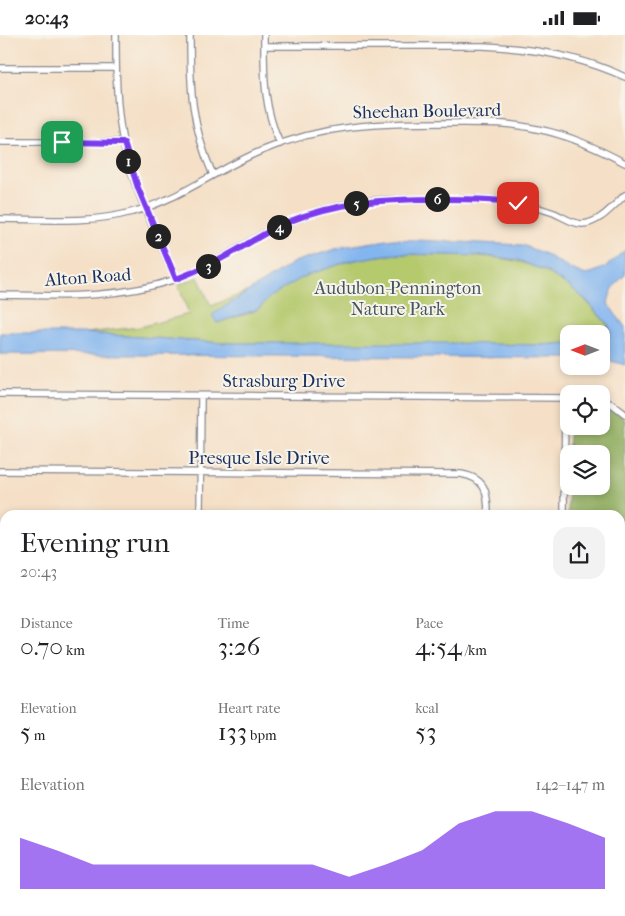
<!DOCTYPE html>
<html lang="en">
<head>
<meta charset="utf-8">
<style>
  :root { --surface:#fff; --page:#f2f2f2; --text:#202124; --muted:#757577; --accent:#7c3aed }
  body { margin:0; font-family:"IM FELL French Canon",serif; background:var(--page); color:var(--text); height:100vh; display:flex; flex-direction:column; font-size:19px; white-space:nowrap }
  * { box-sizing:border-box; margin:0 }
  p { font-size:16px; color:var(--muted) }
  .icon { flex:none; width:28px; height:28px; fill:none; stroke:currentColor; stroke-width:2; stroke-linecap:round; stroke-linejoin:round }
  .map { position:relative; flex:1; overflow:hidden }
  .details { position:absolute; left:0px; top:475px; width:625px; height:406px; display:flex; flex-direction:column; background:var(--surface); border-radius:15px 15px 0 0; box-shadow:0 2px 8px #0003 }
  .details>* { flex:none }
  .needle { width:32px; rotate:270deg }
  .buttons { position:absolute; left:560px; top:290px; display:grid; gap:10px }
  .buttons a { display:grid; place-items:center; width:50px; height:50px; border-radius:10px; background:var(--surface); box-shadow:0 2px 8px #0003; font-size:25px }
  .pin { position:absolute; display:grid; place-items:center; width:42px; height:42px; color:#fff; margin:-21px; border-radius:10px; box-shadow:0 2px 8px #0006 }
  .km { position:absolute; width:25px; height:25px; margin:-12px; border-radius:50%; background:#222; color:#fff; font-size:14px; line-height:25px; text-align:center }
  .round { display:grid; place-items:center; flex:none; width:52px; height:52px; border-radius:15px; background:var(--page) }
  .overview { display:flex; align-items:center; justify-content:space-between; height:85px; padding:0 20px }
  h1 { font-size:28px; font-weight:600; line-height:38px }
  .stats { display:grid; grid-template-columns:repeat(3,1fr); gap:8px; height:85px; padding:5px 20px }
  .stats div { display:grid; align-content:center }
  .stats b { font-size:25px; font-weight:600 }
  .stats small { font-size:14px; font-weight:400 }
  .stats p { font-size:14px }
  .chart { height:140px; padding:10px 20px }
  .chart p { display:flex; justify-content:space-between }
  .chart svg { width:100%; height:90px; margin-top:5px; fill:var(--accent); opacity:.7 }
  .status { display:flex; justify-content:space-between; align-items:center; height:35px; padding:0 25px; background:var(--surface); direction:ltr }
  .status svg { height:14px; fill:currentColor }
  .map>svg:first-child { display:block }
</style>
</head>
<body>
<div class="status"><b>20:43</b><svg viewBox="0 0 49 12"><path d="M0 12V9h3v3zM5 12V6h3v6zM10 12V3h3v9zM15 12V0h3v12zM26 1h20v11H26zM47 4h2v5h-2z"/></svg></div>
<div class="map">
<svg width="625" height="881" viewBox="0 0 625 881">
  <rect width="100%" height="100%" fill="#f7f3e8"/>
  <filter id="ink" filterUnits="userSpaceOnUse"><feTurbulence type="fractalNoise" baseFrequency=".02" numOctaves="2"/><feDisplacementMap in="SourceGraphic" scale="10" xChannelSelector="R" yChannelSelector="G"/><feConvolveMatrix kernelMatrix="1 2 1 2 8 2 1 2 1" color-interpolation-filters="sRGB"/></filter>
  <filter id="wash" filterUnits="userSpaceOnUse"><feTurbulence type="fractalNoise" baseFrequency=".0096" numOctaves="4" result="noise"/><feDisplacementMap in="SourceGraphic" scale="20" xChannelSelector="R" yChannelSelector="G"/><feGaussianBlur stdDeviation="1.12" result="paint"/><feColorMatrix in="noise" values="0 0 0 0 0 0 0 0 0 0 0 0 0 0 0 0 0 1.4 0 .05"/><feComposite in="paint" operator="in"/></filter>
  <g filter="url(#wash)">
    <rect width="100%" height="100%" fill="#f5e0c7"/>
    <!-- green -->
    <path fill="#b5c96d" stroke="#687c66" d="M398 219C470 221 542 211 593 274 600 282 608 288 611 298L606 306 601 307V299H569V308L541 310 223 308 85 298 140 292 189 279 178 250 198 242 211 271 249 256 213 280 217 288C228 283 249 280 258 274 263 271 266 264 271 260 306 233 355 222 398 219Z"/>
    <!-- forest -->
    <path fill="#90ad60" stroke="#566e5f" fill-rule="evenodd" d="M601 370 611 373 625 384V513H620V480H568L569 391H601ZM569 419H601V451H569Z"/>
    <!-- water -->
    <path fill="#83b5ef" stroke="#4f72a6" d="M394 204 522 210 545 219 571 234 586 240 606 232 625 215V240C615 249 610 256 608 269L625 292V330L601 323V307L606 306 611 298 609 291 587 266 569 251 545 236 518 225 486 221 398 219 378 221 350 226 307 240 271 261 258 274 217 288 212 280 294 227 342 212Z
      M0 298H85L223 308H447L541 310 569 308V323L0 319Z"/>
  </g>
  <g filter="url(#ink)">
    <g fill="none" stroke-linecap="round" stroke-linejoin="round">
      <defs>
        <path id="street" d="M116 0C116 36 116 72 123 107 134 155 157 200 176 244
          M190 0C190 53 191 90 213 140
          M264 0C264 40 263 71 280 109
          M264 11H483C532 13 580 21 625 42
          M0 33H116
          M0 107H123
          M0 184C44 184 89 189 132 177 179 165 217 134 261 116 324 89 380 88 447 88 477 88 508 87 537 94 569 100 597 113 625 128
          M0 260C60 261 118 264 176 244 208 233 234 215 263 199 299 181 338 168 378 165 401 164 424 164 446 164 470 164 494 163 518 168 530 170 542 174 554 178 563 182 573 189 582 189 599 189 613 171 625 160
          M0 359 569 363
          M601 365 612 369 625 379
          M0 436 461 439C486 443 488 458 488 480
          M200 480 201 361
          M564 480 565 363
          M0 512H5
          M620 516H625
          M0 586H5
          M620 590H625
          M0 663H5
          M620 666H625
          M50 881V876
          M125 881V876
          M200 881V876
          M408 881V876
          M485 881V876
          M562 881V876"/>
      </defs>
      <!-- street casing -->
      <use href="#street" stroke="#888892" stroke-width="8"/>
      <!-- street -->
      <use href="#street" stroke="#fff" stroke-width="5.5"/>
    </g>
  </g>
  <g fill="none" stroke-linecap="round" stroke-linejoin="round" filter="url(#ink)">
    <defs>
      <path id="route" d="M62 107 124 108 138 153 176 244C194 237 211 230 228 220 248 209 267 196 288 187 338 166 389 164 442 164 468 164 493 164 518 168"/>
    </defs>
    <!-- route casing -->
    <use href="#route" stroke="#fff" stroke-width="10"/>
    <!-- route -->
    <use href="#route" stroke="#7c3aed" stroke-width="6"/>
  </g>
  <g text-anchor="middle" stroke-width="4" stroke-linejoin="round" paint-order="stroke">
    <!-- street labels -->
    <g font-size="18" fill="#1b2f5e" stroke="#f7f3e8">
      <text transform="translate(427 76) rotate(-1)" y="6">Sheehan Boulevard</text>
      <text transform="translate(88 242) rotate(-4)" y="6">Alton Road</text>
      <text x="284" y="352">Strasburg Drive</text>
      <text x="259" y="429">Presque Isle Drive</text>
    </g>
    <!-- park labels -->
    <g font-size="18" fill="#425662" stroke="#f7f3e8">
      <text x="398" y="259">Audubon-Pennington<tspan x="398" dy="21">Nature Park</tspan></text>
    </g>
  </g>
</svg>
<div class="buttons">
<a><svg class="needle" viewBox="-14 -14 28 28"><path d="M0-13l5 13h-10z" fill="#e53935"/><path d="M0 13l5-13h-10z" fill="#757577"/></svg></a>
<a><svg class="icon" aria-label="locate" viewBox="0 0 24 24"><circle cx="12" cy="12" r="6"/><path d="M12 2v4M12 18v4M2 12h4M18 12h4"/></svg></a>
<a><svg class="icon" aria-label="layers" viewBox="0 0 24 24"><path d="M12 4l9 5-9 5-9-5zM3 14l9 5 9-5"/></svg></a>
</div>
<div class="pin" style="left:62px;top:107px;background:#1e9e55"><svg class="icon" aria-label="arrive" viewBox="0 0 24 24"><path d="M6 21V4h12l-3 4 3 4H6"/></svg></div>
<div class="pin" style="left:518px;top:168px;background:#d93025"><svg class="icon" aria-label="check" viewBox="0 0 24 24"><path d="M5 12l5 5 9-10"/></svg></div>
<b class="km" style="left:128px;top:126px">1</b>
<b class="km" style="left:158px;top:201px">2</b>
<b class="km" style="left:208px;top:231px">3</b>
<b class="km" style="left:279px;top:192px">4</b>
<b class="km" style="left:356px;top:168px">5</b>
<b class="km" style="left:437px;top:164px">6</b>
<section class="details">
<div class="overview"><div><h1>Evening run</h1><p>20:43</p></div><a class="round"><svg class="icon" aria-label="share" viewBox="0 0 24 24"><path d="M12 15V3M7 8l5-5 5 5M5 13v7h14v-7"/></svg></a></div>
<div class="stats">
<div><p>Distance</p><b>0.70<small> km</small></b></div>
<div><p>Time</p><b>3:26</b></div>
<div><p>Pace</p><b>4:54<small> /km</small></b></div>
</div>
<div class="stats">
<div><p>Elevation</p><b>5<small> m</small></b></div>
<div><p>Heart rate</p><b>133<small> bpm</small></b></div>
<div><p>kcal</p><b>53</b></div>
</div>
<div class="chart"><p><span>Elevation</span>142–147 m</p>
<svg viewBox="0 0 160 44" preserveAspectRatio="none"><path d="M0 44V19L10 25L20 32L30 32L40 32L50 32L60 32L70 32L80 32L90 38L100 32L110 25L120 12L130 6L140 6L150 12L160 19V44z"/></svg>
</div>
</section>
</div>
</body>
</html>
